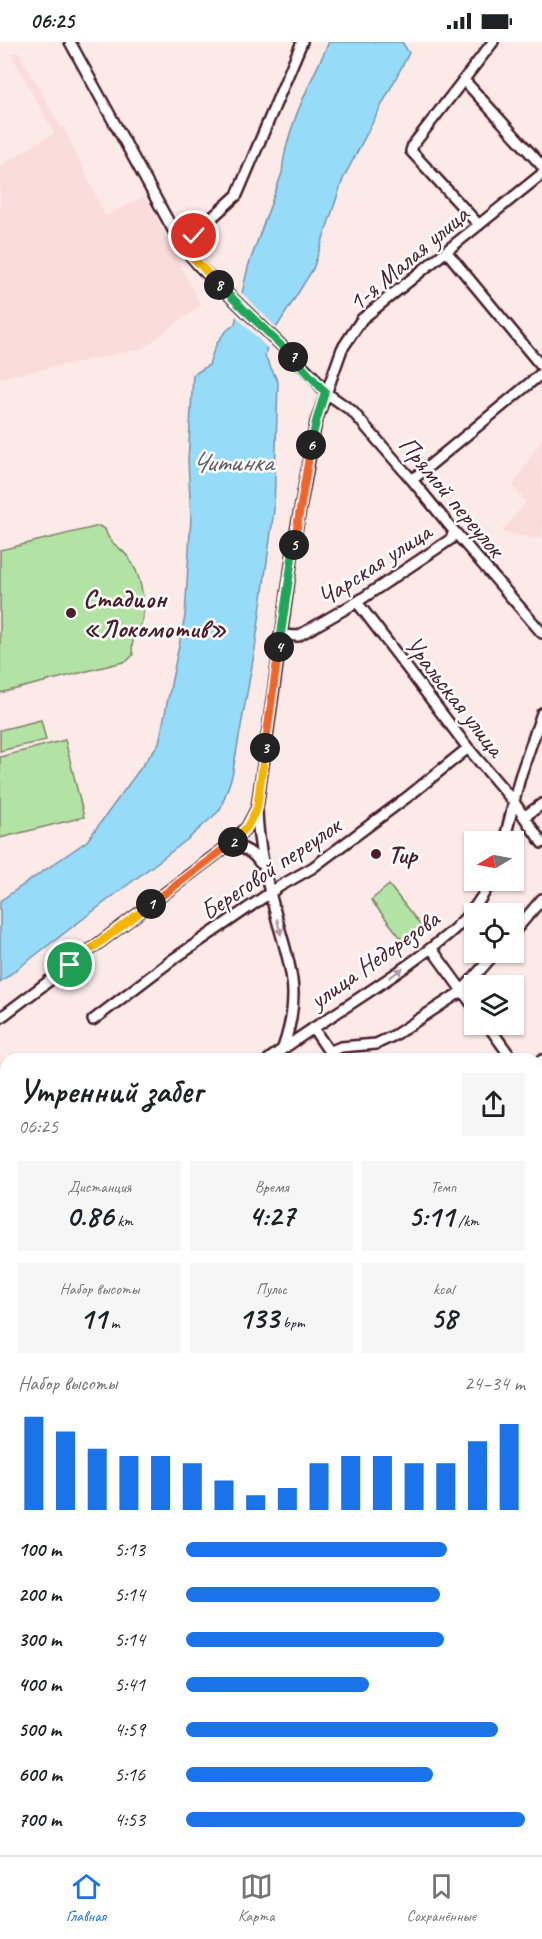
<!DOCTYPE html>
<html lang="ru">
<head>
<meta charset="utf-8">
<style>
  :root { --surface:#fff; --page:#f6f6f6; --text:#202124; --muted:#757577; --line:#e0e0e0; --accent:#1a73e8 }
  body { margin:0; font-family:Caveat,sans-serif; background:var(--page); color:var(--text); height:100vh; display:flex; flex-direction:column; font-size:22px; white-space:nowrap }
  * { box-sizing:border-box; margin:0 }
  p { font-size:20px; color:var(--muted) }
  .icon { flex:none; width:33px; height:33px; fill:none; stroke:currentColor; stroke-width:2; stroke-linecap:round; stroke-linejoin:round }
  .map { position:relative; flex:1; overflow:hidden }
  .details { position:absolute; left:0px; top:1011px; width:543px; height:802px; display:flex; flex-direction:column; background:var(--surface); border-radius:18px 18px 0 0; box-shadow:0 2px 4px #0004 }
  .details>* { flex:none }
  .needle { width:39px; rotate:260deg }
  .fabs { position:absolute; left:464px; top:789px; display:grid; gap:12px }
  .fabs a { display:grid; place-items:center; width:60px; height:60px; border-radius:0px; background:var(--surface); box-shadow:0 2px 4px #0004; font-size:30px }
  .pin { position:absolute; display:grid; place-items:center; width:51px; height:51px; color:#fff; margin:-26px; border:3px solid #fff; border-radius:50%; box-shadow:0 2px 6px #0007 }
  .km { position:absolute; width:30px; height:30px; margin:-15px; border-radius:50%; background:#222; color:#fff; font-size:16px; line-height:30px; text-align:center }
  .round { display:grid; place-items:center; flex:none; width:63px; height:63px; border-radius:0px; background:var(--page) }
  .headline { display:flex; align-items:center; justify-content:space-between; height:102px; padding:0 18px }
  h1 { font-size:33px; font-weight:700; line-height:45px }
  .stats { display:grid; grid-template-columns:repeat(3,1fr); gap:9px; height:102px; padding:6px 18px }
  .stats div { display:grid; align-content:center; border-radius:0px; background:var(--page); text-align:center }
  .stats b { font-size:30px; font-weight:700 }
  .stats small { font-size:16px; font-weight:400 }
  .stats p { font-size:16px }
  .chart { height:168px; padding:12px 18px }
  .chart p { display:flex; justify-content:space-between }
  .chart svg { width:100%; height:108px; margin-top:6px; stroke:var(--accent); stroke-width:6 }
  ul { padding:0 18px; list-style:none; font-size:20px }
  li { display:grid; grid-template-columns:96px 72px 1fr; align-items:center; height:45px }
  li i { height:15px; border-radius:8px; background:var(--accent) }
  .status { display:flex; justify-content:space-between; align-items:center; height:42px; padding:0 30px; background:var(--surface); direction:ltr }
  .status svg { height:16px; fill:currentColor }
  .tab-bar { display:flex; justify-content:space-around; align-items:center; height:84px; border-top:2px solid var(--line); background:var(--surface); font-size:16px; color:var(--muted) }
  .tab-bar a { display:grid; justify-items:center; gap:3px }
  .tab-bar .current { color:var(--accent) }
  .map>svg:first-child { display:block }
</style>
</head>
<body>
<div class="status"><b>06:25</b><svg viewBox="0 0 49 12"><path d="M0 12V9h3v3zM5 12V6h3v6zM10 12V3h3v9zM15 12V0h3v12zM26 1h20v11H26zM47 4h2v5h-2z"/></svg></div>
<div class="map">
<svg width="542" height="1813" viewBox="0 0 542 1813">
  <rect width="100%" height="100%" fill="#fceae9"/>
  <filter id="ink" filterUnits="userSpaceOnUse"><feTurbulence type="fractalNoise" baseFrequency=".0167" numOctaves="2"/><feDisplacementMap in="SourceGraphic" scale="12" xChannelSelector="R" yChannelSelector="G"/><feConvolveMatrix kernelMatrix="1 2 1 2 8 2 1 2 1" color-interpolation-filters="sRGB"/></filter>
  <g filter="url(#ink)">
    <!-- built -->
    <path fill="#fadcda" d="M18 9 61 86 64 85 105 174 145 154 201 263 142 307 0 336V124L54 91 11 12Z
      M542 396V497L516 493 502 489 526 460 513 444Z
      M537 1736 542 1738V1813H379L383 1808H537Z"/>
    <!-- green -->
    <path fill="#b2e3a4" stroke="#7e8168" stroke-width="1.5" d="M99 484 105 487C109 503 119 503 128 515 135 524 139 535 141 545 144 555 144 568 142 578 139 593 129 596 133 613L127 619 0 651V508Z
      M41 678 46 698 0 709V688Z
      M65 698 84 775 0 796V715Z
      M389 843 422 885 404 900 371 858Z"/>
    <!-- water -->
    <path fill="#96dbf8" stroke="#7890a6" stroke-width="1.5" d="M329 0H402L409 11 343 137 313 227 268 299 265 314 278 340 274 468 255 607 232 734 220 768 188 797 0 940V859L87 799 159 701 185 574 191 474 188 419 193 333 209 323C214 305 219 293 235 282L248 225 282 131C285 88 311 40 329 0Z"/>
    <!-- pier -->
    <path fill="#fceae9" d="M240 249 278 287 271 300 269 308 234 272Z"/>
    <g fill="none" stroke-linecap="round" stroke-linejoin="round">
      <defs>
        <path id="minor" d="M70 0 172 186 185 207 200 225 312 333 325 350 352 369 412 438 454 489 542 591
          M464 38 542 124
          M479 183 411 109 413 103 493 0
          M185 207 193 193 237 153 302 0
          M446 209 542 325
          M412 438 542 331
          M357 560 468 706 514 760 542 801
          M280 593 298 594 357 560 451 497 454 489
          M257 768C258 808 268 843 278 881 284 902 293 930 293 952 293 971 289 989 283 1006
          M524 775 542 762
          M504 800 520 735 542 671
          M230 802C244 806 253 810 260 821
          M513 891 542 857
          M431 906 474 965
          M0 976 230 802 247 785 257 766 295 495 316 380 342 307 362 277 542 132
          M93 978 172 918 280 844 312 826 410 753 468 706
          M487 982 512 1017
          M313 986 334 1017
          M329 1010 341 1005 376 1002 395 993 462 949 496 910
          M269 1017C311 986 355 960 398 930 433 905 473 879 491 838
          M537 1021 542 1018
          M537 1036 542 1033
          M537 1051 542 1057
          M0 1211 6 1206
          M537 1229 542 1226
          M537 1280 542 1268
          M537 1325 542 1329
          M0 1354 6 1362
          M537 1396 542 1399
          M0 1399 6 1395
          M0 1424 6 1420
          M537 1476 542 1479
          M0 1493 6 1505
          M537 1519 542 1510
          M537 1521 542 1532
          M0 1522 6 1526
          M0 1609 6 1613
          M0 1710 6 1699
          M0 1767 6 1771
          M0 1791 6 1781
          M71 1808 81 1813
          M318 1808 322 1813
          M124 1813 127 1808
          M376 1813 379 1808"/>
        <path id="major" d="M0 1080 6 1089
          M537 1666 542 1673
          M537 1679 542 1687"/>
      </defs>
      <!-- minor casing -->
      <use href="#minor" stroke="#4a1f2b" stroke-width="14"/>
      <!-- major casing -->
      <use href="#major" stroke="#4a1f2b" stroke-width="16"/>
      <!-- minor -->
      <use href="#minor" stroke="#fff" stroke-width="9"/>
      <!-- major -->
      <use href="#major" stroke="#fff" stroke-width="12"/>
    </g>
    <!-- one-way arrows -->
    <defs><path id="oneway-solid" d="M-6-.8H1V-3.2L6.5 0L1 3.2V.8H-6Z" transform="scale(1.5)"/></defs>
    <g fill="#ae9aa0">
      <use href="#oneway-solid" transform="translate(279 885) rotate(75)"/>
      <use href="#oneway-solid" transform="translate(396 931) rotate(-35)"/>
    </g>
  </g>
  <g fill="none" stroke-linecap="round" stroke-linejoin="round" filter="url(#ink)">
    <defs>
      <path id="split-1" d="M70 923 151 862"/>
      <path id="split-2" d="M151 862 233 800"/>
      <path id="split-3" d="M233 800 247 785 257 766 265 706"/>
      <path id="split-4" d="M265 706 279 605"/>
      <path id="split-5" d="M279 605 294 503"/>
      <path id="split-6" d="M294 503 311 403"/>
      <path id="split-7" d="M293 315 325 350 316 380 311 403"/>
      <path id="split-8" d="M219 243 293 315"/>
      <path id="split-9" d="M194 194 185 207 219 243"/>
    </defs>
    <!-- split-1 casing -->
    <use href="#split-1" stroke="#fff" stroke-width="12"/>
    <!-- split-2 casing -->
    <use href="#split-2" stroke="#fff" stroke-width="12"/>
    <!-- split-3 casing -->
    <use href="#split-3" stroke="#fff" stroke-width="12"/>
    <!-- split-4 casing -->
    <use href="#split-4" stroke="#fff" stroke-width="12"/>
    <!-- split-5 casing -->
    <use href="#split-5" stroke="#fff" stroke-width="12"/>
    <!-- split-6 casing -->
    <use href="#split-6" stroke="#fff" stroke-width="12"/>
    <!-- split-7 casing -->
    <use href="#split-7" stroke="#fff" stroke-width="12"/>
    <!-- split-8 casing -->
    <use href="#split-8" stroke="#fff" stroke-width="12"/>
    <!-- split-9 casing -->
    <use href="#split-9" stroke="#fff" stroke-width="12"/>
    <!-- split-1 -->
    <use href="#split-1" stroke="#f5b400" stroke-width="8"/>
    <!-- split-2 -->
    <use href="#split-2" stroke="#f0652b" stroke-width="8"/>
    <!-- split-3 -->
    <use href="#split-3" stroke="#f5b400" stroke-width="8"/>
    <!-- split-4 -->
    <use href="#split-4" stroke="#f0652b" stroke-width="8"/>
    <!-- split-5 -->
    <use href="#split-5" stroke="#22a559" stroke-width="8"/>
    <!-- split-6 -->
    <use href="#split-6" stroke="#f0652b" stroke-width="8"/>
    <!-- split-7 -->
    <use href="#split-7" stroke="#22a559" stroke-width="8"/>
    <!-- split-8 -->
    <use href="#split-8" stroke="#22a559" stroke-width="8"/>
    <!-- split-9 -->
    <use href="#split-9" stroke="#f5b400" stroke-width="8"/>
  </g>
  <!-- markers -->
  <g fill="#4a1f2b" stroke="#fff" stroke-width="2">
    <circle cx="71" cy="571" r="6"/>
    <circle cx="376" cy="812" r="6"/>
  </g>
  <g text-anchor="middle" stroke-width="5" stroke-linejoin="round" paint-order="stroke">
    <!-- street labels -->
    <g font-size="26" fill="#4a1f2b" stroke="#fff">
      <text transform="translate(408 216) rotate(-40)" y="9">1-я Малая улица</text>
      <text transform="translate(452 454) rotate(50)" y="9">Прямой переулок</text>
      <text transform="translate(374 522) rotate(-33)" y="9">Чарская улица</text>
      <text transform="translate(455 654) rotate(52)" y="9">Уральская улица</text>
      <text transform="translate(270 826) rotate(-34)" y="9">Береговой переулок</text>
      <text transform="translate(374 917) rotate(-35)" y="9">улица Недорезова</text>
    </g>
    <!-- poi labels -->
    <g font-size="26" font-weight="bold" fill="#4a1f2b" stroke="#fff" text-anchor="start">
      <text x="83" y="565">Стадион<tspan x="83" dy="30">«Локомотив»</tspan></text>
      <text x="388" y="821">Тир</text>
    </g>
    <!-- water labels -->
    <g font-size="27" font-style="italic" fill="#615768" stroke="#fff">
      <text x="232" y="429">Читинка</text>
    </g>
  </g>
</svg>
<div class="fabs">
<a><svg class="needle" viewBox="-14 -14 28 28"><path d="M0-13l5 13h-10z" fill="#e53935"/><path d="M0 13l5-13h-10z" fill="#757577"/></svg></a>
<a><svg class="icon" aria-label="locate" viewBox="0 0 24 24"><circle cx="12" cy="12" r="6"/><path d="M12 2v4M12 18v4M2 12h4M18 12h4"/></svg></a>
<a><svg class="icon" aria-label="layers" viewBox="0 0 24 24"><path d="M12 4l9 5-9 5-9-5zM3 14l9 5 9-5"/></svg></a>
</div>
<div class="pin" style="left:70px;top:923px;background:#1e9e55"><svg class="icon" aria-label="arrive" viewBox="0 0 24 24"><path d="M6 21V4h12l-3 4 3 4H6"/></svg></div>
<div class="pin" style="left:194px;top:194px;background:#d93025"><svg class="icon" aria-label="check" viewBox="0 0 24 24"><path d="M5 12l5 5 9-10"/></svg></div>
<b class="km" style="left:151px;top:862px">1</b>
<b class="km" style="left:233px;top:800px">2</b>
<b class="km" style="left:265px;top:706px">3</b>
<b class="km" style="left:279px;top:605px">4</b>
<b class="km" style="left:294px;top:503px">5</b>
<b class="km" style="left:311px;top:403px">6</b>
<b class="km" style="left:293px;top:315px">7</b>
<b class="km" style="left:219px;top:243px">8</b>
<section class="details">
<div class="headline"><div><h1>Утренний забег</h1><p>06:25</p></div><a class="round"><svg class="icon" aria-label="share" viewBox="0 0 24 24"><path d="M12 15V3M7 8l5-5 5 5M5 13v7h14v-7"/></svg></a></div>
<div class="stats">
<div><p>Дистанция</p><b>0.86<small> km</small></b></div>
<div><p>Время</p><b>4:27</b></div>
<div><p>Темп</p><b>5:11<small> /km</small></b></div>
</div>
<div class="stats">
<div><p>Набор высоты</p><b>11<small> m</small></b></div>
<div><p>Пульс</p><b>133<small> bpm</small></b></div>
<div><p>kcal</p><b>58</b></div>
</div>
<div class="chart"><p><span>Набор высоты</span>24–34 m</p>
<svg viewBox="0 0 160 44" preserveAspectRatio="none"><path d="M5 44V6M15 44V12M25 44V19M35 44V22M45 44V22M55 44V25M65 44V32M75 44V38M85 44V35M95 44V25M105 44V22M115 44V22M125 44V25M135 44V25M145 44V16M155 44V9"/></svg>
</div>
<ul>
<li><b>100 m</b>5:13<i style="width:77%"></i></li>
<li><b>200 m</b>5:14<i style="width:75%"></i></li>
<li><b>300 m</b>5:14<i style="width:76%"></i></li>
<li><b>400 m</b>5:41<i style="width:54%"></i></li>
<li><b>500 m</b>4:59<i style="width:92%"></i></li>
<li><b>600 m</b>5:16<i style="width:73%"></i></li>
<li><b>700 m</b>4:53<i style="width:100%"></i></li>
</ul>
</section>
</div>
<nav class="tab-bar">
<a class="current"><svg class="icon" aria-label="home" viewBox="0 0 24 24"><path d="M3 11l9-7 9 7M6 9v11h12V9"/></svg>Главная</a>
<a><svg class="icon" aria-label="map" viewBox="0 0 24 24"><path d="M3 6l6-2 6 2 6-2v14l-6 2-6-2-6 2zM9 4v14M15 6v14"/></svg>Карта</a>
<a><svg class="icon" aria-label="saved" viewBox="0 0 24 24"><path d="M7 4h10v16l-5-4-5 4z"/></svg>Сохранённые</a>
</nav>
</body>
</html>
